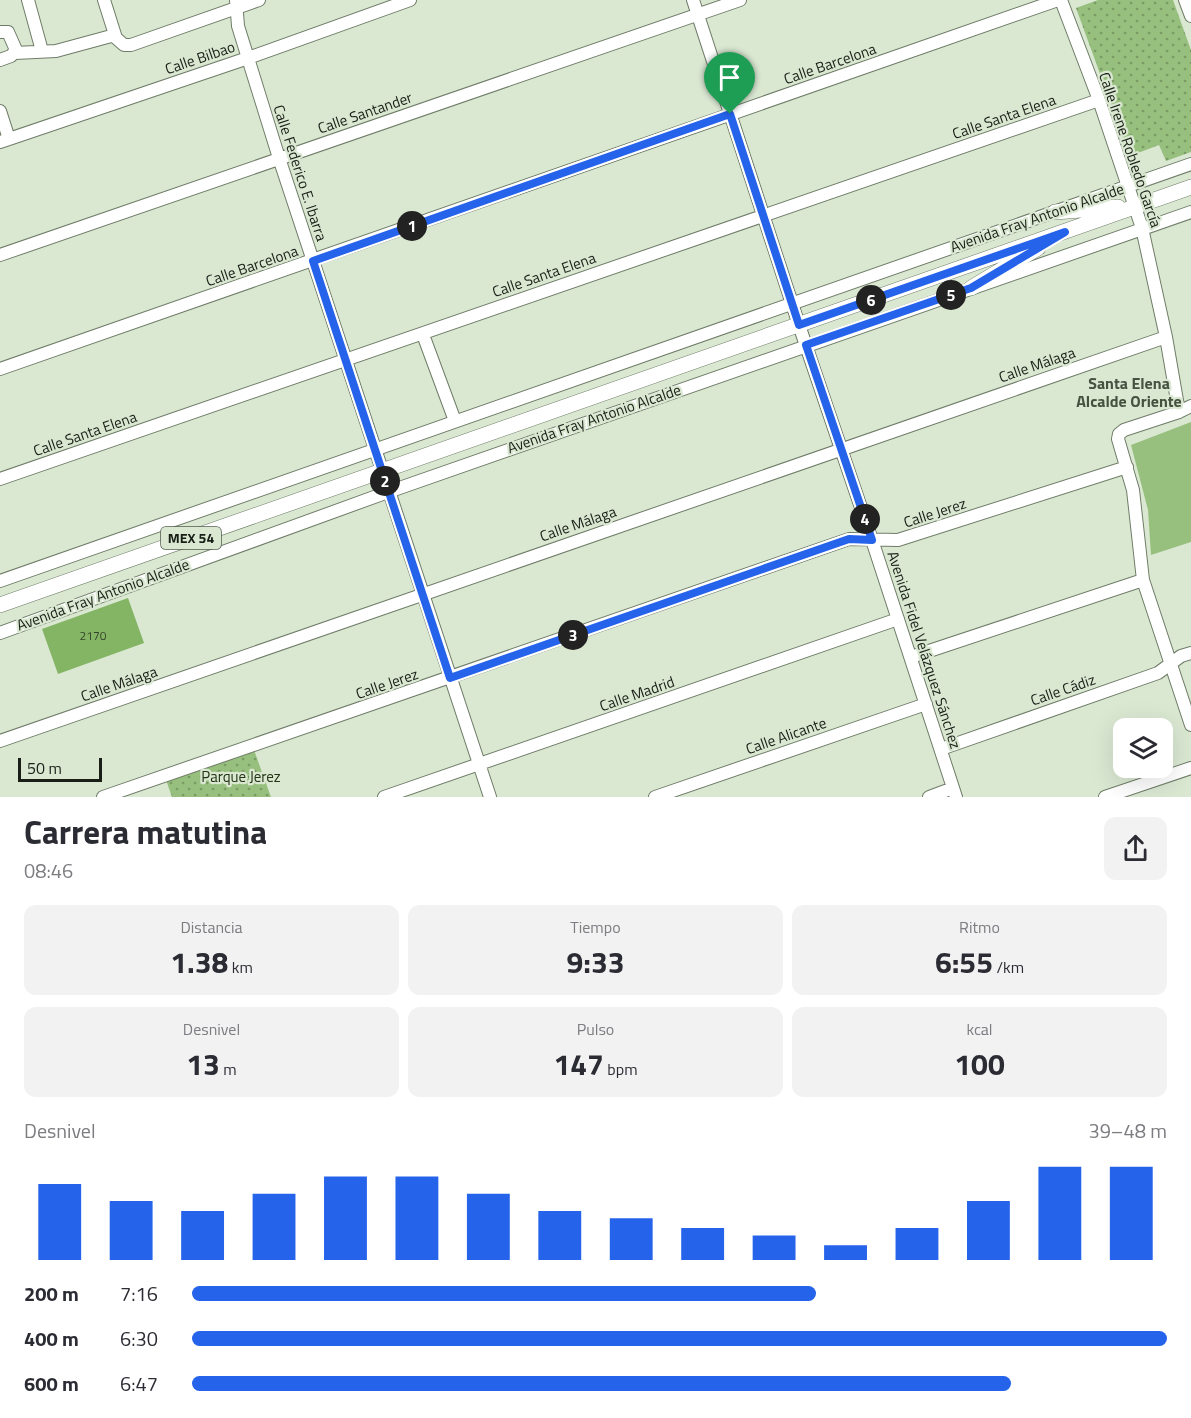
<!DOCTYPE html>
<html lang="es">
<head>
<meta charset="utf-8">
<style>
  :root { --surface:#fff; --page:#f2f2f3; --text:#2b2b33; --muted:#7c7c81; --accent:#2563eb }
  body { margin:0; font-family:"Titillium Web",sans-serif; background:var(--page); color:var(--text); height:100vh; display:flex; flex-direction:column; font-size:22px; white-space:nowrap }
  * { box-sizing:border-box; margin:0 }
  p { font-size:20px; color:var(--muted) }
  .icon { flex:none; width:33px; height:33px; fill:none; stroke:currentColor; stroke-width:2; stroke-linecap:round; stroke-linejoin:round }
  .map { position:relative; height:797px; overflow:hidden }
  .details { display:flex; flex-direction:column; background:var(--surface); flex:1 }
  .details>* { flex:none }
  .buttons { position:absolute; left:1113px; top:718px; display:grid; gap:12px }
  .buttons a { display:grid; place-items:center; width:60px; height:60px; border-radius:12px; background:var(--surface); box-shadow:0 6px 24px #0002; font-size:30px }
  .scale { position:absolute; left:18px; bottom:15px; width:84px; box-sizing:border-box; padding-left:6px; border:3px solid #191e16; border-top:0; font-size:16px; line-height:21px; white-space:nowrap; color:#191e16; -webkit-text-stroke:4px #dae8d2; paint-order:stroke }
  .pin { position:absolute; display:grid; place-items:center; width:51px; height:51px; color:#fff; margin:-62px -26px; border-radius:50% 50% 50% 0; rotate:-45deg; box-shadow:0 0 6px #0007 }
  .pin .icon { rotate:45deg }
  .km { position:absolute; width:30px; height:30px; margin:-15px; border-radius:50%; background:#222; color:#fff; font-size:16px; line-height:30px; text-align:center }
  .round { display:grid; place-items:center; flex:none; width:63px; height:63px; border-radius:12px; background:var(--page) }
  .overview { display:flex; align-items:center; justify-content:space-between; height:102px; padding:0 24px }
  h1 { font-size:33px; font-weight:700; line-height:45px }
  .figures { display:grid; grid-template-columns:repeat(3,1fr); gap:9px; height:102px; padding:6px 24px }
  .figures div { display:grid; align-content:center; border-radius:12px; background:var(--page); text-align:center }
  .figures b { font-size:30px; font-weight:700 }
  .figures small { font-size:16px; font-weight:400 }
  .figures p { font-size:16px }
  .chart { height:168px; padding:12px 24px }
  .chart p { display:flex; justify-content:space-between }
  .chart svg { width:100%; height:108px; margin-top:6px; stroke:var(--accent); stroke-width:6 }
  ul { padding:0 24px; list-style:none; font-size:20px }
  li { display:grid; grid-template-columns:96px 72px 1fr; align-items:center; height:45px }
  li i { height:15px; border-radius:8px; background:var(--accent) }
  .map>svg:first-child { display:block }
</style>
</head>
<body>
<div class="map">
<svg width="1191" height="797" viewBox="0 0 1191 797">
  <defs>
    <pattern id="park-dots" width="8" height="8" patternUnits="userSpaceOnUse" patternTransform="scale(1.5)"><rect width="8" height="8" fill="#97c07e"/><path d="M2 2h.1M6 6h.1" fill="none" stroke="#7a9b66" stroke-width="1.8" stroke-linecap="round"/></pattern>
  </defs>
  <rect width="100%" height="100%" fill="#dae8d2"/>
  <!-- grass -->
  <path fill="#97c07e" d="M1191 422V542L1151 555 1148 510 1131 445Z"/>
  <!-- park -->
  <path fill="url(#park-dots)" d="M1098 0H1173L1191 50V152L1166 161 1159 145 1130 156 1076 8Z
    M254 750 271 797H172L166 780Z"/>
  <!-- building -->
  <path fill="#84b564" d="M128 598 144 643 58 674 42 629Z"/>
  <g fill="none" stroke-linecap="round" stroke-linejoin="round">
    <defs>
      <path id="minor" d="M28 0 42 51
        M104 0 116 38 124 45H131L259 0
        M236 0 238 26 279 158 490 797
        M693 0 799 325 872 540 956 797
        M1061 0 1099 100 1142 228 1166 337 1179 412
        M1185 0 1191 16
        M0 32H8L16 50 11 56 0 60
        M15 53 56 51 115 35
        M0 111 9 139
        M0 142 248 58 410 0
        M0 255 740 0
        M425 340 455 421
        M0 369 1058 0
        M1191 406 1179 412 1124 430 1119 434 1118 439 1133 490 1143 580 1191 725
        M0 479 1099 100
        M0 581 1191 164
        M0 633 388 492 1191 212
        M911 657 1143 580
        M0 741 1166 337
        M941 749 1158 673 1181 656 1191 653
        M103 797 849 539 898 540 1127 467
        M384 797 898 619
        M655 797 926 704
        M929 797 953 788
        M1105 797 1191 768"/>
      <path id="major" d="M1055 212 1118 207
        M971 288 1038 248
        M0 605 1191 187"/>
    </defs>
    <!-- minor casing -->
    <use href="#minor" stroke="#6f7c68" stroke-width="14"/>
    <!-- major casing -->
    <use href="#major" stroke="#6f7c68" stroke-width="16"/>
    <!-- minor -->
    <use href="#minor" stroke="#fff" stroke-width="12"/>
    <!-- major -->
    <use href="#major" stroke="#fff" stroke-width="15"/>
  </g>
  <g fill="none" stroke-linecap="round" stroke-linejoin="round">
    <defs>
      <path id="route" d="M730 114 799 325 1065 232 971 288 806 345 872 540 849 539 450 678 313 261Z"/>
    </defs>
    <!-- route casing -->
    <use href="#route" stroke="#fff" stroke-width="12"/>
    <!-- route -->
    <use href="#route" stroke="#2563eb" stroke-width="8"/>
  </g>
  <g text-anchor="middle" stroke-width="4.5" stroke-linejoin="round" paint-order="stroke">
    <!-- number labels -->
    <g font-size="12" fill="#34442a">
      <text x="93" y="640">2170</text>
    </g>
    <!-- shield labels -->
    <rect fill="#dae8d2" stroke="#535b4e" stroke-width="1.5" x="161" y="527" width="60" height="22" rx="4.5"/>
    <g font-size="14" font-weight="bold" fill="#191e16">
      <text x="191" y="543">MEX 54</text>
    </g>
    <!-- street labels -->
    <g font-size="15" fill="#191e16" stroke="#dae8d2">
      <text transform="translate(200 58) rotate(-19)" y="5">Calle Bilbao</text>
      <text transform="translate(830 64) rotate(-19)" y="5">Calle Barcelona</text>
      <text transform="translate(365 113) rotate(-19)" y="5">Calle Santander</text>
      <text transform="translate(1004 117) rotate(-19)" y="5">Calle Santa Elena</text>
      <text transform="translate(1130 150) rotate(71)" y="5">Calle Irene Robledo García</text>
      <text transform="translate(300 173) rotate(72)" y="5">Calle Federico E. Ibarra</text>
      <text transform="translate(1037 218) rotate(-19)" y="5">Avenida Fray Antonio Alcalde</text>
      <text transform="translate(252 266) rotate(-19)" y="5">Calle Barcelona</text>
      <text transform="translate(544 275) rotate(-19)" y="5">Calle Santa Elena</text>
      <text transform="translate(1037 365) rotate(-19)" y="5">Calle Málaga</text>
      <text transform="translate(594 419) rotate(-19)" y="5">Avenida Fray Antonio Alcalde</text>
      <text transform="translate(85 434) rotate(-19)" y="5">Calle Santa Elena</text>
      <text transform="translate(935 513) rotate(-18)" y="5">Calle Jerez</text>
      <text transform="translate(578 524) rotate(-19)" y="5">Calle Málaga</text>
      <text transform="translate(103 595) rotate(-20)" y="5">Avenida Fray Antonio Alcalde</text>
      <text transform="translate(924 650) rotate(72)" y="5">Avenida Fidel Velázquez Sánchez</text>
      <text transform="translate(119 684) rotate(-19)" y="5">Calle Málaga</text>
      <text transform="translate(387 684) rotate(-19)" y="5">Calle Jerez</text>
      <text transform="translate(1063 690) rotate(-19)" y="5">Calle Cádiz</text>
      <text transform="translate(637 694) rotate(-19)" y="5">Calle Madrid</text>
      <text transform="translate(786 736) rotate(-19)" y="5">Calle Alicante</text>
    </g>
    <!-- park labels -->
    <g font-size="15" fill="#213413" stroke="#dae8d2">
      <text x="241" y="782">Parque Jerez</text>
    </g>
    <!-- neighbourhood labels -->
    <g font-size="16" font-weight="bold" fill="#465240" stroke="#dae8d2">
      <text x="1129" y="389">Santa Elena<tspan x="1129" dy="18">Alcalde Oriente</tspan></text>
    </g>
  </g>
</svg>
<div class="buttons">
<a><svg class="icon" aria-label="layers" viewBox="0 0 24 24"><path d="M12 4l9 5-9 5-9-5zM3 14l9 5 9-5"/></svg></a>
</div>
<div class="scale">50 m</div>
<div class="pin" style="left:730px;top:114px;background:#1e9e55"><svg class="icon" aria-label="arrive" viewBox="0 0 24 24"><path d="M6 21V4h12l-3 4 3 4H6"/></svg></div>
<b class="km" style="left:412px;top:226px">1</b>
<b class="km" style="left:385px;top:481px">2</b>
<b class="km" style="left:573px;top:635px">3</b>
<b class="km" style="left:865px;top:519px">4</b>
<b class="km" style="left:951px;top:295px">5</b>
<b class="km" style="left:871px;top:300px">6</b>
</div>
<section class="details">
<div class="overview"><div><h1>Carrera matutina</h1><p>08:46</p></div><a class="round"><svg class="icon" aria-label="share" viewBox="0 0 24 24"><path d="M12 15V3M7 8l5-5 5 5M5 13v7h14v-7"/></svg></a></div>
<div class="figures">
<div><p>Distancia</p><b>1.38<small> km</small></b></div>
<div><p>Tiempo</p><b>9:33</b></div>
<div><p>Ritmo</p><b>6:55<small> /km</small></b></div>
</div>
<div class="figures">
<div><p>Desnivel</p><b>13<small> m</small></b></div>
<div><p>Pulso</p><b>147<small> bpm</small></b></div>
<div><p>kcal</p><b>100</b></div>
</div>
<div class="chart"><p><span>Desnivel</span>39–48 m</p>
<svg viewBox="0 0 160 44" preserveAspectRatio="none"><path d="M5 44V13M15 44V20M25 44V24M35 44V17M45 44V10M55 44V10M65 44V17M75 44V24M85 44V27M95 44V31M105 44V34M115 44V38M125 44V31M135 44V20M145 44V6M155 44V6"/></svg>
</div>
<ul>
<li><b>200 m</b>7:16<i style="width:64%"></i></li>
<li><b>400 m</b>6:30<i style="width:100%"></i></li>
<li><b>600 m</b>6:47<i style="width:84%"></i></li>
</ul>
</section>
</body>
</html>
